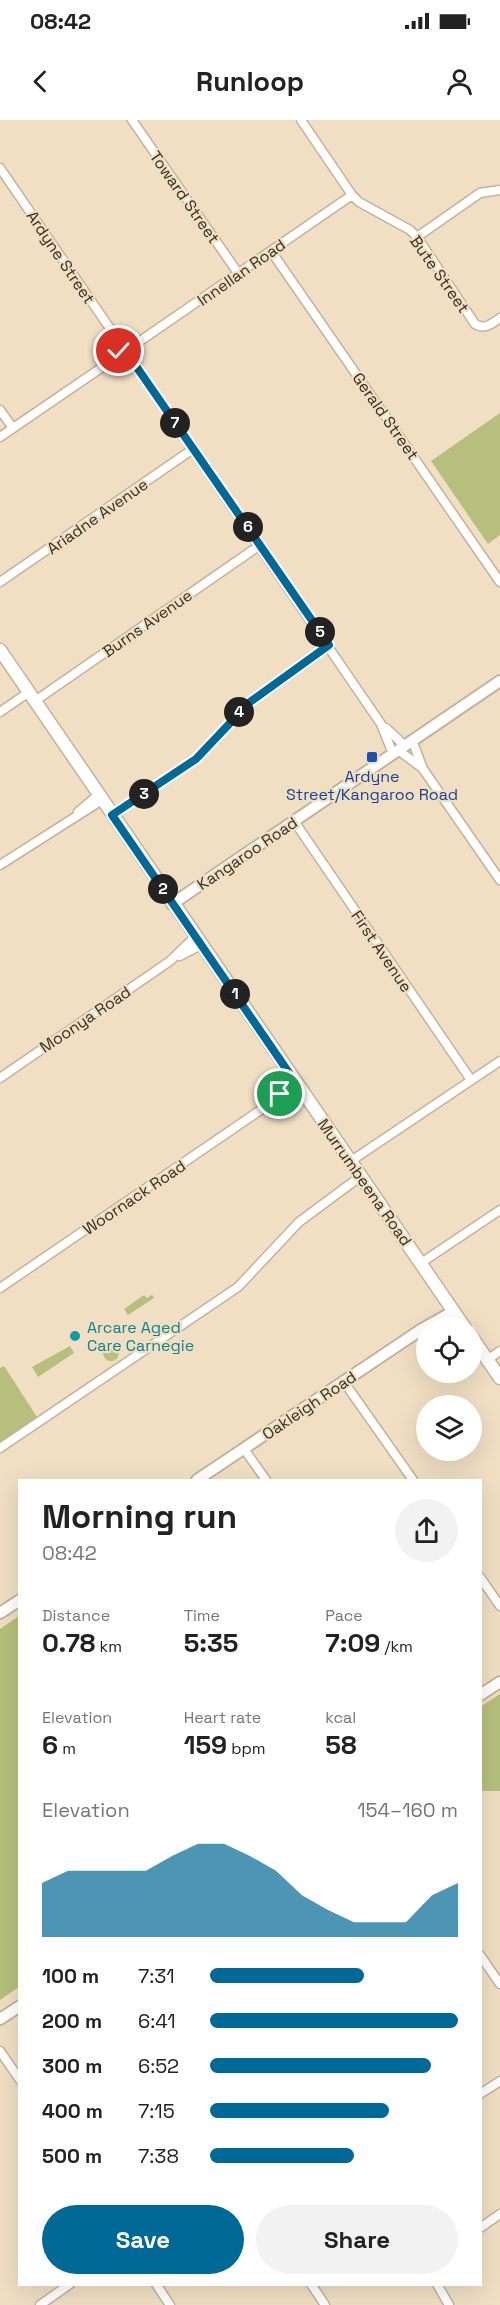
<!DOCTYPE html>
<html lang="en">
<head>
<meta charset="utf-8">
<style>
  :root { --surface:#fff; --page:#f2f2f2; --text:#222; --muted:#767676; --accent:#016997 }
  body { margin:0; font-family:"Space Grotesk",sans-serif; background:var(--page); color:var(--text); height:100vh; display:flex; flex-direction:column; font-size:22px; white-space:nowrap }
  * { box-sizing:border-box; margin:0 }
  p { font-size:20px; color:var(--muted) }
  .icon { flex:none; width:33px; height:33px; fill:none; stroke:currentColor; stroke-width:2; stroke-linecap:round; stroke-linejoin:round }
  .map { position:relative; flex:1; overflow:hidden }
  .drawer { position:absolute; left:18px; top:1359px; width:464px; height:807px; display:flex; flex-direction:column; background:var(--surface); border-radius:0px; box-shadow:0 6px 24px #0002 }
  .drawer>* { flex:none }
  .buttons { position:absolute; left:416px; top:1197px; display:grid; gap:12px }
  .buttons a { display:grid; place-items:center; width:66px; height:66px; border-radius:50%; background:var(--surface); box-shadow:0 6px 24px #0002; font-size:30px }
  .pin { position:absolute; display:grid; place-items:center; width:51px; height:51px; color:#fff; margin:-26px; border:3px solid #fff; border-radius:50%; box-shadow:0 2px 6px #0007 }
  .km { position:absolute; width:30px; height:30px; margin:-15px; border-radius:50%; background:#222; color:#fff; font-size:16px; line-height:30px; text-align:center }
  .round { display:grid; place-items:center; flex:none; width:63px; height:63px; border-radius:32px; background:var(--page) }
  .summary { display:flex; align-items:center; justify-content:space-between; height:102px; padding:0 24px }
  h1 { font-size:33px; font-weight:700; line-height:45px }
  .figures { display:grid; grid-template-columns:repeat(3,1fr); gap:9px; height:102px; padding:6px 24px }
  .figures div { display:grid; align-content:center }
  .figures b { font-size:26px; font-weight:700 }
  .figures small { font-size:16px; font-weight:400 }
  .figures p { font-size:16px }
  .chart { height:168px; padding:12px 24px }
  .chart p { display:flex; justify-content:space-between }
  .chart svg { width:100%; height:108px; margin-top:6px; fill:var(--accent); opacity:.7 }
  .button { display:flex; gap:12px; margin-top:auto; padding:12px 24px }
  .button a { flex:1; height:69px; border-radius:36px; background:var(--accent); color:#fff; font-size:24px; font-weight:700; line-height:69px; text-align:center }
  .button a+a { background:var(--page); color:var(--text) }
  ul { padding:0 24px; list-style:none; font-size:20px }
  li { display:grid; grid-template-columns:96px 72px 1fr; align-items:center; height:45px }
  li i { height:15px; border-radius:8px; background:var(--accent) }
  .status { display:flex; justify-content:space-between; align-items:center; height:42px; padding:0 30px; background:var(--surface); direction:ltr }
  .status svg { height:16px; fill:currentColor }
  header { display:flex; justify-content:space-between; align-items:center; height:78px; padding:0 24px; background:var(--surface); font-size:27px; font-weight:700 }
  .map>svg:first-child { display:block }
</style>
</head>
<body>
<div class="status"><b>08:42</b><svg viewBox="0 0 49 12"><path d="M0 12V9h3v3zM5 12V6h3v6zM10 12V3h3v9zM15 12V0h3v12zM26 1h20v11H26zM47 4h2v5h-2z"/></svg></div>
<header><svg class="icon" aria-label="back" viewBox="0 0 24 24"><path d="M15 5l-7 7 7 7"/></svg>Runloop<svg class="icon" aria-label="person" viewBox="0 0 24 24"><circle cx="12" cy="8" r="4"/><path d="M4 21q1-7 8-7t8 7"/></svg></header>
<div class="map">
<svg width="500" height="2185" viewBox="0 0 500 2185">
  <rect width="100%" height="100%" fill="#f0dfc3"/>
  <!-- green -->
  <path fill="#b6c07c" d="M500 293V415L488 424 431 341Z
    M144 1175 147 1178 152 1175 154 1178 128 1195 124 1189Z
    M103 1233a8 8 0 1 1 16 0a8 8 0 1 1-16 0Z
    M70 1226 74 1233 38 1257 32 1247Z
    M4 1246 37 1297 0 1322V1248Z
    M19 1496V1867L0 1880V1509Z
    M500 1574V1671H480V1587Z"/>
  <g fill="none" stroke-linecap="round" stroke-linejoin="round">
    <defs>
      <path id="minor" d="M132 0 238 153
        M301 0 352 75 359 82 410 110 417 117 475 204C485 210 491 204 500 198
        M0 48 122 226
        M417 117 480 73 500 70
        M271 131 500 462
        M130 228 352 75
        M129 236 381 604 393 634
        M0 290 13 308
        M0 317 120 235
        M0 462 193 329
        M35 581 260 425
        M0 592 29 572
        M386 608 405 626
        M412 620 423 649 500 760
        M398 630 421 647
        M78 692 98 675
        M112 695 196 639 250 582 329 525
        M294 701 471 960
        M0 745 102 680
        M180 836 201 825
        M0 958 170 841 195 817
        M351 1041 500 941
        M421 1143 500 1090
        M0 1168 268 985 296 963
        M487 1240 500 1231
        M344 1262 413 1360
        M0 1328 238 1167 299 1102 361 1056
        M244 1329 266 1360
        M480 1457 500 1486
        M480 1835 500 1864
        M0 1931 20 1960
        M480 1974 500 1961
        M480 2108 500 2094
        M156 2164 170 2185
        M311 2164 325 2185
        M437 2164 449 2185
        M40 2185 70 2164"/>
      <path id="tertiary" d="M172 784 500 561
        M197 1360 422 1209 454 1191
        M0 1493 20 1480
        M480 1575 500 1562
        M0 1899 20 1886"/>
      <path id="secondary" d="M0 530 465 1208
        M471 1216 500 1258"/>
    </defs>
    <!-- minor casing -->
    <use href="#minor" stroke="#c3b398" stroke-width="11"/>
    <!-- tertiary casing -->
    <use href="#tertiary" stroke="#c3b398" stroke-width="14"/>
    <!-- secondary casing -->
    <use href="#secondary" stroke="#c3b398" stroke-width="15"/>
    <!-- minor -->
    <use href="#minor" stroke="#fff" stroke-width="8"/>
    <!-- tertiary -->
    <use href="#tertiary" stroke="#fff" stroke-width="10"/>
    <!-- secondary -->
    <use href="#secondary" stroke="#fff" stroke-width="12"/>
  </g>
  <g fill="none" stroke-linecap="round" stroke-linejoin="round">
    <defs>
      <path id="route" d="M119 231 122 236H129L329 525 250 582 196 639 112 695 296 963 280 974"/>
    </defs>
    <!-- route casing -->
    <use href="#route" stroke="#fff" stroke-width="12"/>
    <!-- route -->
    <use href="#route" stroke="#016997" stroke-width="8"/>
  </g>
  <!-- markers -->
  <rect fill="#1a4fb4" stroke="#f0dfc3" stroke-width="2" x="366" y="631" width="12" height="12" rx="3"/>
  <circle fill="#0f9aa8" stroke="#f0dfc3" stroke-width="2" cx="75" cy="1216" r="6"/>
  <g text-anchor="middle" stroke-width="4.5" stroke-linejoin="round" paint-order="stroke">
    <!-- street labels -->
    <g font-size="16" fill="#352f24" stroke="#f0dfc3">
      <text transform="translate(185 77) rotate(55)" y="6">Toward Street</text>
      <text transform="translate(61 137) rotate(56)" y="6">Ardyne Street</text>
      <text transform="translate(241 152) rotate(-35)" y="6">Innellan Road</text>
      <text transform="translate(440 154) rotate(55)" y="6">Bute Street</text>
      <text transform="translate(386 296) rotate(55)" y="6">Gerald Street</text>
      <text transform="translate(97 396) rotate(-35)" y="6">Ariadne Avenue</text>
      <text transform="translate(147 503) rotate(-35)" y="6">Burns Avenue</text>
      <text transform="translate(247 733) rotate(-34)" y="6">Kangaroo Road</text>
      <text transform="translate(382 831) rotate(56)" y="6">First Avenue</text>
      <text transform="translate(85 899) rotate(-34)" y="6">Moonya Road</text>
      <text transform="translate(365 1062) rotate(55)" y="6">Murrumbeena Road</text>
      <text transform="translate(134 1077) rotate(-34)" y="6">Woornack Road</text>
      <text transform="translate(309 1285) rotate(-34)" y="6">Oakleigh Road</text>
    </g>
    <!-- transit labels -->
    <g font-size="16" fill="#164399" stroke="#f0dfc3">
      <text x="372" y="662">Ardyne<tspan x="372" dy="18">Street/Kangaroo Road</tspan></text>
    </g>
    <!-- culture labels -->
    <g font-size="16" fill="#0d838f" stroke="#f0dfc3" text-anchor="start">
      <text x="87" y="1213">Arcare Aged<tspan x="87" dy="18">Care Carnegie</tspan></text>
    </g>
  </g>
</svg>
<div class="buttons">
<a><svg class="icon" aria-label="locate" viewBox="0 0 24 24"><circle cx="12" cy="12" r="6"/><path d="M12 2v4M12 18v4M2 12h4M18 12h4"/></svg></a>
<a><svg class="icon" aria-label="layers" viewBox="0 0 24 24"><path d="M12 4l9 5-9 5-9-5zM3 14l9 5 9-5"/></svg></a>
</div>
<div class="pin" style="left:280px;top:974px;background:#1e9e55"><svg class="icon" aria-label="arrive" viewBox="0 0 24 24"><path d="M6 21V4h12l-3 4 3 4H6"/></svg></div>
<div class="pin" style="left:119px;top:231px;background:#d93025"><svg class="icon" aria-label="check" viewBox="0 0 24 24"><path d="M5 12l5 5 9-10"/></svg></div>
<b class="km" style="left:235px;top:874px">1</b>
<b class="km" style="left:163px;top:769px">2</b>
<b class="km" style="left:144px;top:674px">3</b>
<b class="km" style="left:239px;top:592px">4</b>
<b class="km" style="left:320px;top:512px">5</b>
<b class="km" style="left:248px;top:407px">6</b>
<b class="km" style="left:175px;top:303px">7</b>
<section class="drawer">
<div class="summary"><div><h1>Morning run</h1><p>08:42</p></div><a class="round"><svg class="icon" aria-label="share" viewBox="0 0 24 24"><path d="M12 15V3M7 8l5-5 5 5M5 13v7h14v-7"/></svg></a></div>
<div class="figures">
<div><p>Distance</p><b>0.78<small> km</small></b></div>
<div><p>Time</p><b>5:35</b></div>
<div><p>Pace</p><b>7:09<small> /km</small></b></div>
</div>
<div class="figures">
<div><p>Elevation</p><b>6<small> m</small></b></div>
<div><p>Heart rate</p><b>159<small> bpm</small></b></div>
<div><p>kcal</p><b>58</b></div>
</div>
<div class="chart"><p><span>Elevation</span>154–160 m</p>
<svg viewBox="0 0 160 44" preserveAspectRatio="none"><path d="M0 44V22L10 17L20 17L30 17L40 17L50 11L60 6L70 6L80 11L90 17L100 27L110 33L120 38L130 38L140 38L150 27L160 22V44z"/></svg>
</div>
<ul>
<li><b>100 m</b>7:31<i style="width:62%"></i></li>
<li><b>200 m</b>6:41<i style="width:100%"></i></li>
<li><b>300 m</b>6:52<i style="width:89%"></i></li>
<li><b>400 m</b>7:15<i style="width:72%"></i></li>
<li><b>500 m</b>7:38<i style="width:58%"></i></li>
</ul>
<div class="button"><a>Save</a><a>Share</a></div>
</section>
</div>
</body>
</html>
